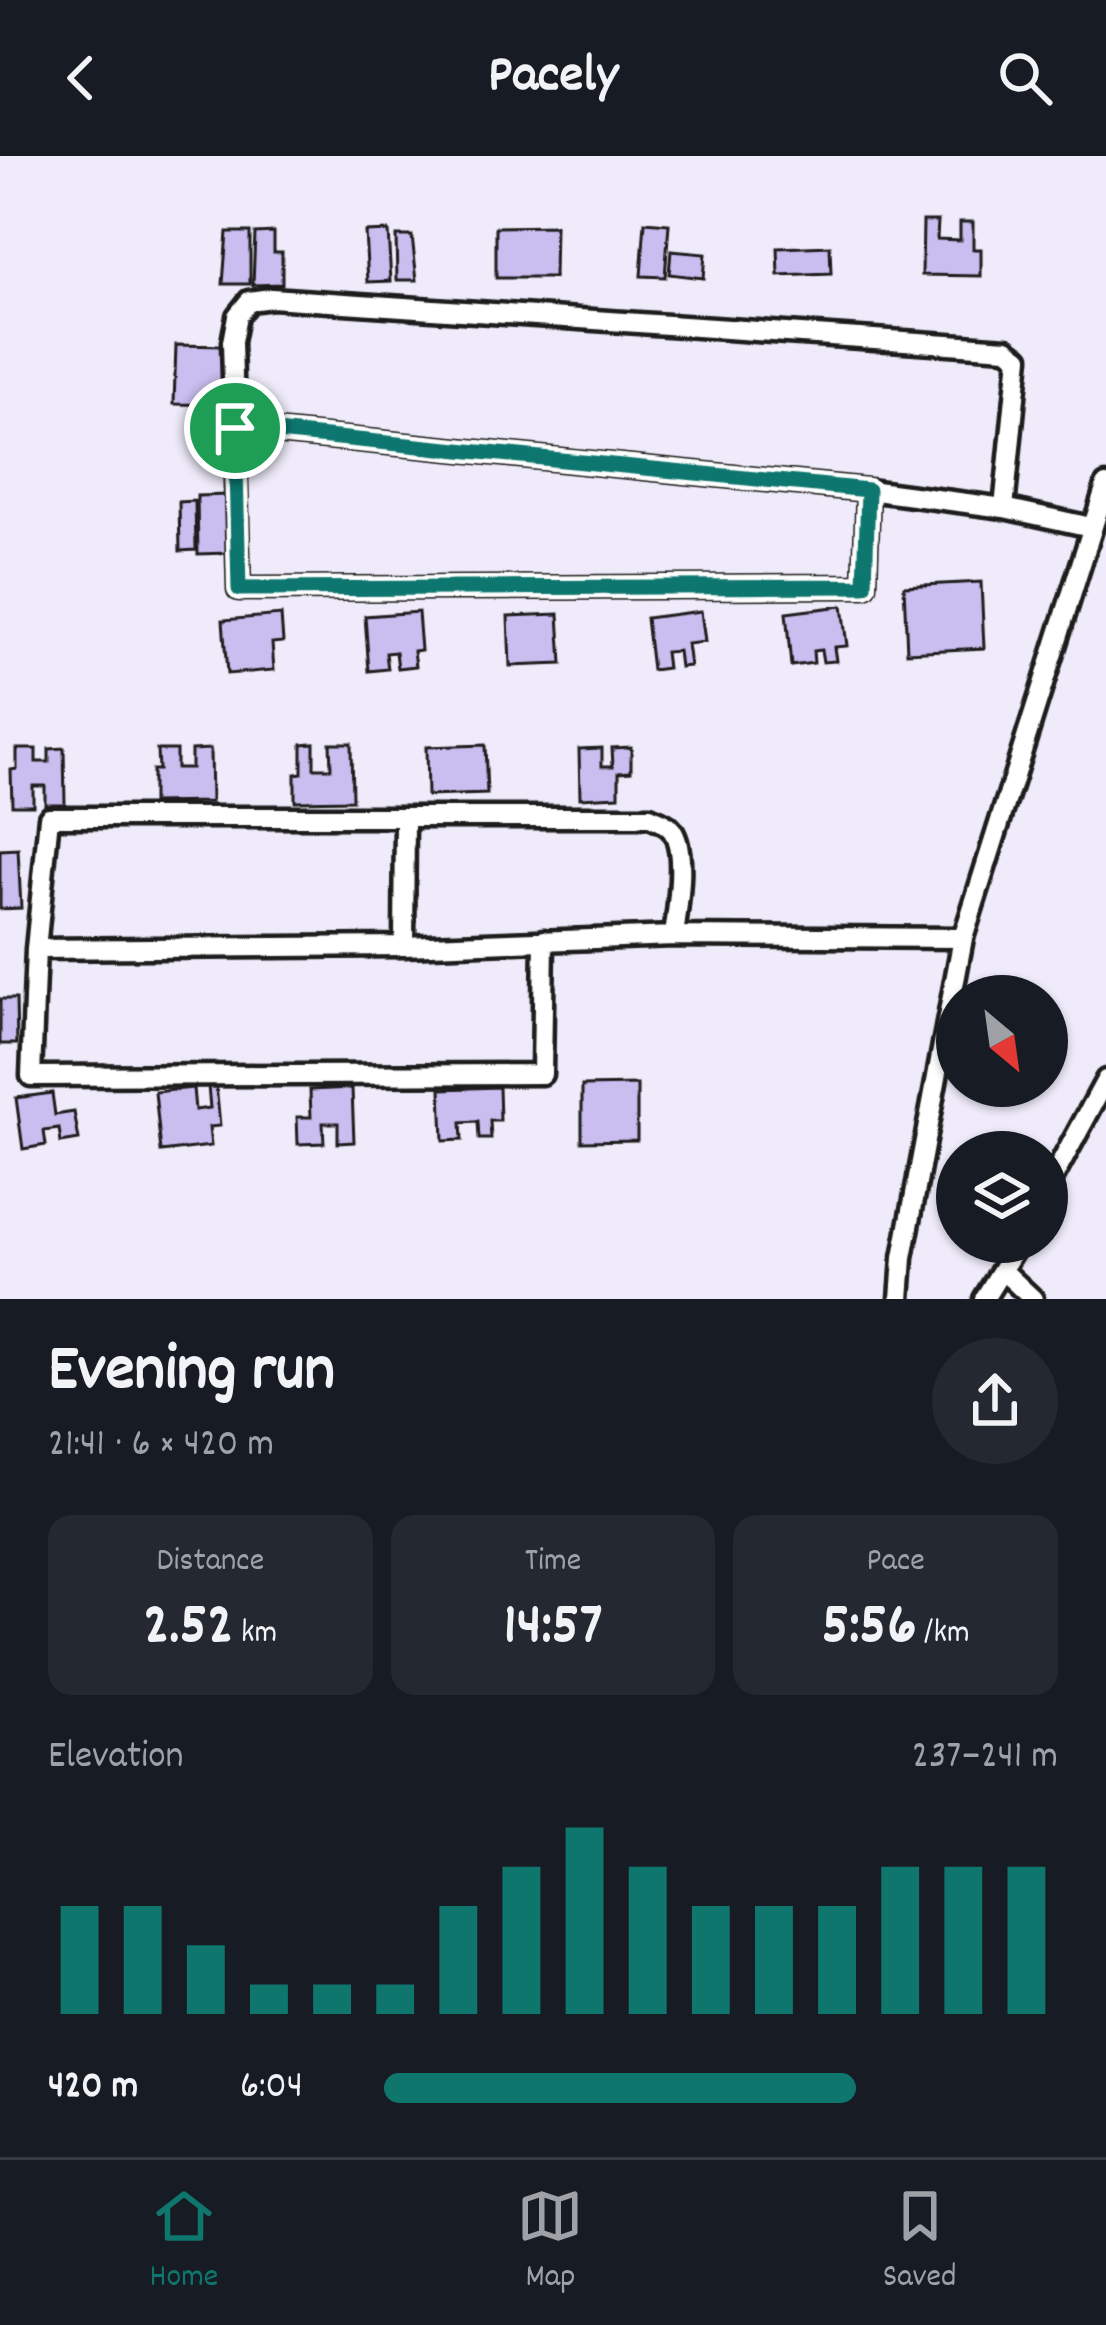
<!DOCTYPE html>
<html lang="en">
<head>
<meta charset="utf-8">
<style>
  :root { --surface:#171b24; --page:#242831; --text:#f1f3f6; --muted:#9ea1a6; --line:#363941; --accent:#0f766e }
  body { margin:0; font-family:Dekko,sans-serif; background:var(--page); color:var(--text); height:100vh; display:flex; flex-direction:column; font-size:45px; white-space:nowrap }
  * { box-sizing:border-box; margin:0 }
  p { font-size:39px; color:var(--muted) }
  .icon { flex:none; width:66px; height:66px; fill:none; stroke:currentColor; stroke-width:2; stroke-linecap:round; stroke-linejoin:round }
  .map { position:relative; height:1143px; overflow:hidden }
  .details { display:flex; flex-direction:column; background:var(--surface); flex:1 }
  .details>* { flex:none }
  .needle { width:78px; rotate:151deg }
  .tools { position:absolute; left:936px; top:819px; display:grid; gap:24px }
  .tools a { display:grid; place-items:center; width:132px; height:132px; border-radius:50%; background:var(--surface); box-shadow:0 3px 9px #0004; font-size:60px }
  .pin { position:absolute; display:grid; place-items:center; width:102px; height:102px; color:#fff; margin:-51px; border:6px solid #fff; border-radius:50%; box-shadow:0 3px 12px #0007 }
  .round { display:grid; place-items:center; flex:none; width:126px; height:126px; border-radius:63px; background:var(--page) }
  .headline { display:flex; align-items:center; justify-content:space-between; height:204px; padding:0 48px }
  h1 { font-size:66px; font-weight:700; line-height:90px }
  .figures { display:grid; grid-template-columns:repeat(3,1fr); gap:18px; height:204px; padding:12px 48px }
  .figures div { display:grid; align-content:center; border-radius:24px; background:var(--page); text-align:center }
  .figures b { font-size:60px; font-weight:700 }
  .figures small { font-size:33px; font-weight:400 }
  .figures p { font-size:33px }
  .chart { height:336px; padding:24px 48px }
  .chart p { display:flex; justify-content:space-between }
  .chart svg { width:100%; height:216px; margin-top:12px; stroke:var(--accent); stroke-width:6 }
  ul { padding:0 48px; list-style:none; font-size:39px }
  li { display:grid; grid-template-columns:192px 144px 1fr; align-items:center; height:90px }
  li i { height:30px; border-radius:15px; background:var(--accent) }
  header { display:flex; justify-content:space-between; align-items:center; height:156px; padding:0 48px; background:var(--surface); font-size:54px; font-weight:700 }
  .dock { display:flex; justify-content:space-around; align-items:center; height:168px; border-top:3px solid var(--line); background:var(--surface); font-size:33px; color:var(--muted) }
  .dock a { display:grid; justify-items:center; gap:6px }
  .dock .current { color:var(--accent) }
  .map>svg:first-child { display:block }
</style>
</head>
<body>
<header><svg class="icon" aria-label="back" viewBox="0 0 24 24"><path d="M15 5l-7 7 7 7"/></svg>Pacely<svg class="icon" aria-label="search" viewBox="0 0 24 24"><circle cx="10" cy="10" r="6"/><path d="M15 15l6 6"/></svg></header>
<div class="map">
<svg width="1106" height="1143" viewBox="0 0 1106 1143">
  <rect width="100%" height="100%" fill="#efebfa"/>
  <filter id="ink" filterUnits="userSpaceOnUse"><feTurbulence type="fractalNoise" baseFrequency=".00833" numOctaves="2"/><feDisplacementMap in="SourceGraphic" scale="24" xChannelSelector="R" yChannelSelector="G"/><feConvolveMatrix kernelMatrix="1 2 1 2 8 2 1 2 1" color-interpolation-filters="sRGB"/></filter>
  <g filter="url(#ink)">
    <!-- building -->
    <path fill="#cabdef" stroke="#1c1c1c" stroke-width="3" d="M923 65H938L937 83 960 84V66H973V93H981V120L922 119Z
      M645 66 669 68 665 121 641 120Z
      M555 70 554 122H496V71Z
      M388 75 391 125 368 126 365 76Z
      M227 76H250V128H223Z
      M274 76V96H282V128L253 129 255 77Z
      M396 80H412L417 124H397Z
      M830 90 831 118 779 120 778 92Z
      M671 95 705 98 703 122 669 118Z
      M176 189 225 190 224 249 174 248Z
      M227 339 228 397 198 398 197 340Z
      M195 345 196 394 180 395 179 346Z
      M981 426 984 492 907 496 904 430Z
      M842 450 847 490 834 491 836 505 823 506 821 494 813 495 814 507 791 510 786 457Z
      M701 455 705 486 687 488 690 510 680 511 678 495 665 496 667 512 652 514 646 462Z
      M418 456 421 494 414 495 416 510 398 512 396 496 386 497 388 513 369 515 365 460Z
      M559 458 562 508 510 510 508 460Z
      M281 459 283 486 272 487 274 514 227 518 223 464Z
      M314 587V612H331L330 587H351L352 644 295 645V618L302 617V588Z
      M485 589 487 638 427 640 426 591Z
      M631 591V615L619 616V640L580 642 579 593 602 592V610H613L612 592Z
      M64 592 65 648H45V630H33V649H12L11 614 17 613V593H36V606H49V593Z
      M210 593 211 646 152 647V614H158L157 594H176V612H191V594Z
      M18 693 21 752 0 753V694Z
      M0 843H16L17 888H0Z
      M216 929 220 970 209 971 211 990 161 996 155 936 193 932 195 954 210 952 208 930Z
      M637 929V984L582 985V930Z
      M499 931 500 965H490L491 983H479L478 966 461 967 462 984 443 985 441 933Z
      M352 932 354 986 338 987V967H323L324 987 298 988 297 961H311L310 934Z
      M52 937 55 959 74 956 79 984 61 987 59 973 44 975 46 989 23 993 16 942Z"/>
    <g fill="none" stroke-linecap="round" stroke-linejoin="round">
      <defs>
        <path id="minor" d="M235 272 868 334 1004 352 1091 371
          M868 334 865 430 239 433 232 186 237 160 249 145 271 142 1007 192 1019 201 1004 352
          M544 784 542 918 31 920 36 793 49 661H650C656 664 663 666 669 671 689 689 677 755 674 780
          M404 790 405 663
          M36 793 404 790 674 780 963 782
          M1047 1033 1106 924
          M1003 1115 1033 1143
          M900 1143 903 1102 963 782 1106 329
          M984 1143 1019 1086"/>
      </defs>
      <!-- minor casing -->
      <use href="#minor" stroke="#1c1c1c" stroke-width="27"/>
      <!-- minor -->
      <use href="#minor" stroke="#fff" stroke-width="18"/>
    </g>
  </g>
  <g fill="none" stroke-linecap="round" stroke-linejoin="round" filter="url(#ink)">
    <defs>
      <path id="route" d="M235 272 868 334 865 430 239 433Z"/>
    </defs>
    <!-- route casing -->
    <use href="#route" stroke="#fff" stroke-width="24"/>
    <!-- route -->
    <use href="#route" stroke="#0f766e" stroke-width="15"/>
  </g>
</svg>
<div class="tools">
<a><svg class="needle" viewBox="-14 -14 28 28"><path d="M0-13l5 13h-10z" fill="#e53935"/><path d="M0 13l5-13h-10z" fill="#9ea1a6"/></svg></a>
<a><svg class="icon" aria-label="layers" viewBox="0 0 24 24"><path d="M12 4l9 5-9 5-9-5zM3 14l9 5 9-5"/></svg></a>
</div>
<div class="pin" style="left:235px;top:272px;background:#1e9e55"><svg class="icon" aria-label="arrive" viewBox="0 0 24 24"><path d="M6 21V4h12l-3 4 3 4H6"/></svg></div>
</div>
<section class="details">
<div class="headline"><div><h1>Evening run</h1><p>21:41 · 6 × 420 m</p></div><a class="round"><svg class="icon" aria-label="share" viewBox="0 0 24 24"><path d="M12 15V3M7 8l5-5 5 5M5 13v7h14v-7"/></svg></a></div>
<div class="figures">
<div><p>Distance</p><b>2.52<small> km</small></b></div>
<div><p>Time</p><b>14:57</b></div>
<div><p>Pace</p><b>5:56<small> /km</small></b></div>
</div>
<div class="chart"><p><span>Elevation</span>237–241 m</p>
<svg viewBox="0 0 160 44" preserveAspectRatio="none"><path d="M5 44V22M15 44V22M25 44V30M35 44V38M45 44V38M55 44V38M65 44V22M75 44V14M85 44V6M95 44V14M105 44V22M115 44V22M125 44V22M135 44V14M145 44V14M155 44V14"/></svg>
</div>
<ul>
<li><b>420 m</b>6:04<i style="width:70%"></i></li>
</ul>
</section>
<nav class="dock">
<a class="current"><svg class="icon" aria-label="home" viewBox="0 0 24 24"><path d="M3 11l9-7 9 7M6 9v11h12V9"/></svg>Home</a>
<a><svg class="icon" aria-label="map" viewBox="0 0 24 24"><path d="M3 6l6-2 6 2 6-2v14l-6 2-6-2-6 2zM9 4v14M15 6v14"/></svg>Map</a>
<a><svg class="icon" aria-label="saved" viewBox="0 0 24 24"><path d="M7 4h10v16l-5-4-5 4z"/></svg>Saved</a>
</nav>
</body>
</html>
